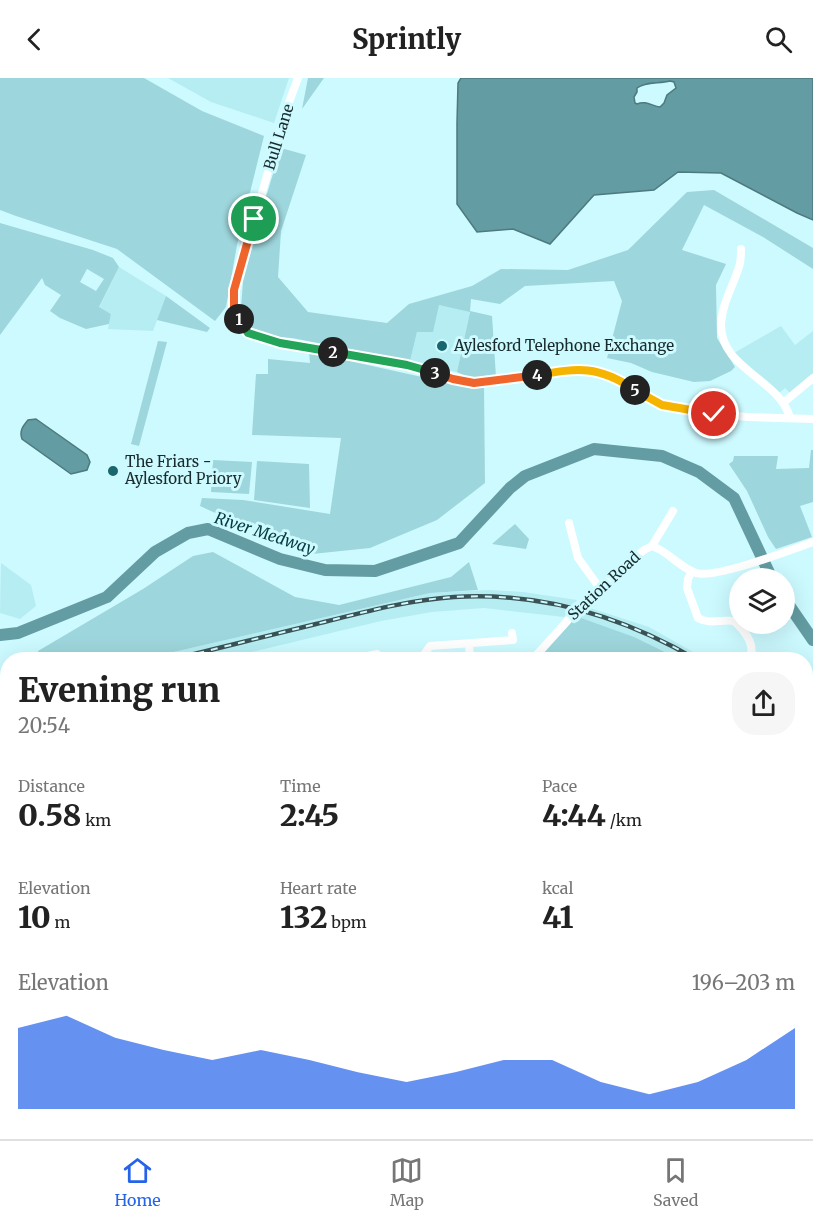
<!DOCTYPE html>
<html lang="en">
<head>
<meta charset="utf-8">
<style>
  :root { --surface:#fff; --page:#f6f6f6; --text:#222; --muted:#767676; --line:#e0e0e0; --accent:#2563eb }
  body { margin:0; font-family:Merriweather,serif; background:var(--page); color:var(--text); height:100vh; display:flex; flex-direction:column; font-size:22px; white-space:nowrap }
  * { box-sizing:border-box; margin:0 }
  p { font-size:20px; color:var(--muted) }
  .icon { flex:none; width:33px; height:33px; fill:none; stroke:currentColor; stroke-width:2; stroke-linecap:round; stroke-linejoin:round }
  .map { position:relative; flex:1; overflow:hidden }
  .panel { position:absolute; left:0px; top:574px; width:813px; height:488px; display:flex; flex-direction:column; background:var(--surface); border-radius:24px 24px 0 0; box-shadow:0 6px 24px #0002 }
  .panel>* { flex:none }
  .buttons { position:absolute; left:729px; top:490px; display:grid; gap:12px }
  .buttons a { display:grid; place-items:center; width:66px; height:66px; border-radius:50%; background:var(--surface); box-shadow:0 6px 24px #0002; font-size:30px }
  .pin { position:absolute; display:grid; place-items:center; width:51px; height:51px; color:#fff; margin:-26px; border:3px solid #fff; border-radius:50%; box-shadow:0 2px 6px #0007 }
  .km { position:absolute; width:30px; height:30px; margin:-15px; border-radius:50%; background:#222; color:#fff; font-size:16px; line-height:30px; text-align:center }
  .round { display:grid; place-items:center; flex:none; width:63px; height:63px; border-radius:24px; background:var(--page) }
  .overview { display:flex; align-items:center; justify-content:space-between; height:102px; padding:0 18px }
  h1 { font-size:33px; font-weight:800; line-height:45px }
  .metrics { display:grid; grid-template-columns:repeat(3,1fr); gap:9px; height:102px; padding:6px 18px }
  .metrics div { display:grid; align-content:center }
  .metrics b { font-size:30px; font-weight:800 }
  .metrics small { font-size:16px; font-weight:400 }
  .metrics p { font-size:16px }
  .chart { height:168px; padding:12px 18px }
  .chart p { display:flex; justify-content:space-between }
  .chart svg { width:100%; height:108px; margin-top:6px; fill:var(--accent); opacity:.7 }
  header { display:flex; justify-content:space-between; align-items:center; height:78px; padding:0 18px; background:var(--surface); font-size:27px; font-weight:800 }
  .menu { display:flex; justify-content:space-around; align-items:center; height:84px; border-top:2px solid var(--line); background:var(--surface); font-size:16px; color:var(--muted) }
  .menu a { display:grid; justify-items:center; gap:3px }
  .menu .on { color:var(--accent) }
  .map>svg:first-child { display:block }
</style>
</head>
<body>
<header><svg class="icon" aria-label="back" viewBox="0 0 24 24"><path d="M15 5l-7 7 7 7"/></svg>Sprintly<svg class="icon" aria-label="search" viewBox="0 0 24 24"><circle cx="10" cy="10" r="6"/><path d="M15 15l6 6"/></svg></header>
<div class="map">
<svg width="813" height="1061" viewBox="0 0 813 1061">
  <rect width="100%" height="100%" fill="#ccfaff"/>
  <!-- built -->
  <path fill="#b5edf3" d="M168 0H289L274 45 211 24Z
    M119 189 166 218 153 253 108 251 111 236 99 230Z
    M439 227 470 233 457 294 410 283 417 254Z
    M781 248 795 267 813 253V296L790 315 785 310 778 316 734 275Z
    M1 485 31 507 36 528 20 541 0 535Z
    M489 512 523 514 577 522 564 539 484 530 432 534 381 543 219 582H139L430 515Z
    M584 528 649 549 707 582H673L573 541Z
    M567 1054 584 1061H352L338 1055Z"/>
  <!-- green -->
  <path fill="#9dd6dc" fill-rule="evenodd" d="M0 0H144L202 33 264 58 237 167 226 229 215 243 117 171 16 138 0 132Z
    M308 0H324L302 31Z
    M281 70 306 77 281 153 278 199 308 234 387 245 409 226 472 208 501 191 568 192 628 172 687 114 714 112 813 170V191L763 159 704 127 682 172 726 186 716 207 717 260 735 289 731 293 710 303 694 304 652 294 631 285 607 280 622 223 614 203 525 208 500 226 471 221 470 233 492 238 496 299H468L457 294 470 234 439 227 433 254H417L410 283 292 260 276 259 250 249 241 229 243 204 261 135Z
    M0 145 93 172 113 180 119 189 99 229 111 236 109 246 86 251 60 240 50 233 61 217 45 207 42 200 0 257ZM87 191 104 201 96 213 80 204Z
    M166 218 210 250 207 254 157 242Z
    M158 263 167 264 139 368 131 366Z
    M309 274 467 309 484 308 485 405 437 442 370 470 312 476 292 470 200 428 202 420 243 422 330 436 341 360 252 357 256 296H268V281L310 285Z
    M811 372H813V424L800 428 812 459 776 471 768 459 747 413 729 386 733 383 734 378H778L776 391 809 390Z
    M213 382 252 384 249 416 211 414Z
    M257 383 309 386 310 430 254 422Z
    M515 446 529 461 526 471 492 466Z
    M213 474 295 519 339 527 451 499 469 484 478 512 430 515 139 582H41L38 573 143 511 193 478Z
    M581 540 634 559 681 582H538L571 541Z
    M806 664 813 669V961L806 960Z
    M806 974 813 975V1031L806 1027Z
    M703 1054 712 1061H584L567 1055Z"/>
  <!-- water -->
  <path fill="#639ca2" stroke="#4d7a7f" stroke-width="1.5" fill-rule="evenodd" d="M461 0H813V142L797 135 721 95 678 94 654 112 594 117 550 166 513 151 477 154 457 126V45L458 5ZM670 3 674 4 676 10 667 17 664 25 660 29C652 28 646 22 637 26L635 25 634 19 637 14V10C646 3 659 6 670 3Z
    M36 341 87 377 90 384 87 392 71 396 22 361C19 353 23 348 28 342Z"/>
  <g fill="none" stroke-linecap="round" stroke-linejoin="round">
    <!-- river -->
    <path stroke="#639ca2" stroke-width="12" d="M784 520 813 562
      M0 557 18 555 107 519 155 474 188 455 208 451 280 481 325 492 375 493 459 465 510 410 525 398 594 371 662 378 699 394 734 420 772 501"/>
    <!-- minor -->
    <path stroke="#fff" stroke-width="8" d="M298 0 285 35 234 212V232L248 255 280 265 407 287 453 301 474 305 519 301 570 291 594 293 619 301 662 327 714 336 748 339 813 341
      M741 171C741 177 741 183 739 189 733 208 722 226 721 246 720 291 780 301 790 340
      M783 325 813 300
      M569 445 578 480 599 509
      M652 468C668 473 680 490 696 495 716 501 790 472 813 464
      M692 493 688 501 687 510 698 540C710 547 722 541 734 543 745 553 757 567 749 582
      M469 566 470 582
      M353 581 377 576
      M425 582V575L430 568 513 562 512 555
      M532 582 588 520 644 472 652 468 673 433
      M0 603 8 602
      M806 643 813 647
      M0 657 8 658
      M0 823 8 804
      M0 894 8 898
      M0 979 8 982
      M182 1054 198 1061
      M320 1054 337 1061
      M0 1061H1
      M231 1061 234 1054
      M293 1061 295 1054"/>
    <!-- highway -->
    <path stroke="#fff" stroke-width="10" d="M0 758 8 760
      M0 776 8 777
      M806 1039 813 1043
      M728 1054 736 1061
      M748 1054 757 1061
      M790 1054 801 1061"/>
    <defs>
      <path id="rail" d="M170 582C219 570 267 558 316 546 361 535 407 522 454 519 541 514 622 538 697 582
        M0 620 8 619
        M806 654 813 659"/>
    </defs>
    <!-- rail casing -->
    <use href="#rail" stroke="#3b5255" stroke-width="4.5"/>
    <!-- rail -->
    <use href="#rail" stroke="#ccfaff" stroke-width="2" stroke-dasharray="7" stroke-linecap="butt"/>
  </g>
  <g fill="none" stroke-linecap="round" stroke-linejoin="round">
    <defs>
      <path id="split-1" d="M239 241 234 232V212L254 141"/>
      <path id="split-2" d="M239 241 248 255 280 265 333 274"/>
      <path id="split-3" d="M333 274 407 287 435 295"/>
      <path id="split-4" d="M435 295 453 301 474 305 537 297"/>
      <path id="split-5" d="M537 297C579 290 598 287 635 312"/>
      <path id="split-6" d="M635 312 662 327 714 336"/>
    </defs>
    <!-- split-1 casing -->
    <use href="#split-1" stroke="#fff" stroke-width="12"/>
    <!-- split-2 casing -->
    <use href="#split-2" stroke="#fff" stroke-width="12"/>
    <!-- split-3 casing -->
    <use href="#split-3" stroke="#fff" stroke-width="12"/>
    <!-- split-4 casing -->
    <use href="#split-4" stroke="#fff" stroke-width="12"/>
    <!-- split-5 casing -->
    <use href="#split-5" stroke="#fff" stroke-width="12"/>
    <!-- split-6 casing -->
    <use href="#split-6" stroke="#fff" stroke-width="12"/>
    <!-- split-1 -->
    <use href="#split-1" stroke="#f0652b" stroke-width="8"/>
    <!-- split-2 -->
    <use href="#split-2" stroke="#22a559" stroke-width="8"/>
    <!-- split-3 -->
    <use href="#split-3" stroke="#22a559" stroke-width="8"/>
    <!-- split-4 -->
    <use href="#split-4" stroke="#f0652b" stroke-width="8"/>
    <!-- split-5 -->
    <use href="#split-5" stroke="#f5b400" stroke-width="8"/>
    <!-- split-6 -->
    <use href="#split-6" stroke="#f5b400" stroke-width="8"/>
  </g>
  <!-- markers -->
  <g fill="#19666d" stroke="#ccfaff" stroke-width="2">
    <circle cx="442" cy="268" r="6"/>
    <circle cx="113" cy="393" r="6"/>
  </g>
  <g text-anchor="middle" stroke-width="6" stroke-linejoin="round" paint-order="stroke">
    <!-- street labels -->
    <g font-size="15" fill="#192b2d" stroke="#ccfaff">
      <text transform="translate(279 59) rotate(-73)" y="5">Bull Lane</text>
      <text transform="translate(604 508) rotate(-43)" y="5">Station Road</text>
    </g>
    <!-- poi labels -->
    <g font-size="15" fill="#192b2d" stroke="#ccfaff" text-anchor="start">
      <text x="454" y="273">Aylesford Telephone Exchange</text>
      <text x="125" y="389">The Friars -<tspan x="125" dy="17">Aylesford Priory</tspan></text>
    </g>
    <!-- water labels -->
    <g font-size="16" font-style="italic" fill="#00393e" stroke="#ccfaff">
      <text transform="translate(265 455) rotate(18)" y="6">River Medway</text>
    </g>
  </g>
</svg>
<div class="buttons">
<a><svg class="icon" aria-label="layers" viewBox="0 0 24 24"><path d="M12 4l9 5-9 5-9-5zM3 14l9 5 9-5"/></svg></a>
</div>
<div class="pin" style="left:254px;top:141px;background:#1e9e55"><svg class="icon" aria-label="arrive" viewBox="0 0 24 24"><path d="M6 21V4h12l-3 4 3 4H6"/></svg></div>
<div class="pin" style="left:714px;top:336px;background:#d93025"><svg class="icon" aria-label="check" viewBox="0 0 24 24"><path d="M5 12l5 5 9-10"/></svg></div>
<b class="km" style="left:239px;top:241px">1</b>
<b class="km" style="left:333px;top:274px">2</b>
<b class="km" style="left:435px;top:295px">3</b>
<b class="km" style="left:537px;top:297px">4</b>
<b class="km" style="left:635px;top:312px">5</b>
<section class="panel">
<div class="overview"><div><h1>Evening run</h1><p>20:54</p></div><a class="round"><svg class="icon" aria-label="share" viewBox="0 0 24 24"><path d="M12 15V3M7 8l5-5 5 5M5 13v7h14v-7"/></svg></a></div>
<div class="metrics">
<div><p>Distance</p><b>0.58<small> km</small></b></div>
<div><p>Time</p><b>2:45</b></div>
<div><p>Pace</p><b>4:44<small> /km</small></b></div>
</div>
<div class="metrics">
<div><p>Elevation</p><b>10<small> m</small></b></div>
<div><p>Heart rate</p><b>132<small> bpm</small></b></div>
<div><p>kcal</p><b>41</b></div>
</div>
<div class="chart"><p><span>Elevation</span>196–203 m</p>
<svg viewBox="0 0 160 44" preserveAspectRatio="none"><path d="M0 44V11L10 6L20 15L30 20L40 24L50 20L60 24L70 29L80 33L90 29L100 24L110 24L120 33L130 38L140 33L150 24L160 11V44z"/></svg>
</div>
</section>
</div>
<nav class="menu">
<a class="on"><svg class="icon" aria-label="home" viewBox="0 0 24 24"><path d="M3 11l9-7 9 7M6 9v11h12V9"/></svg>Home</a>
<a><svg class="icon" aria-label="map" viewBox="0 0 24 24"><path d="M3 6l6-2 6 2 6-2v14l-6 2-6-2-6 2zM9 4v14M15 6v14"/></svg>Map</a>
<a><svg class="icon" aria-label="saved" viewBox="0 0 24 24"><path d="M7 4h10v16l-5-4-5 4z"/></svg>Saved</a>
</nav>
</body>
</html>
